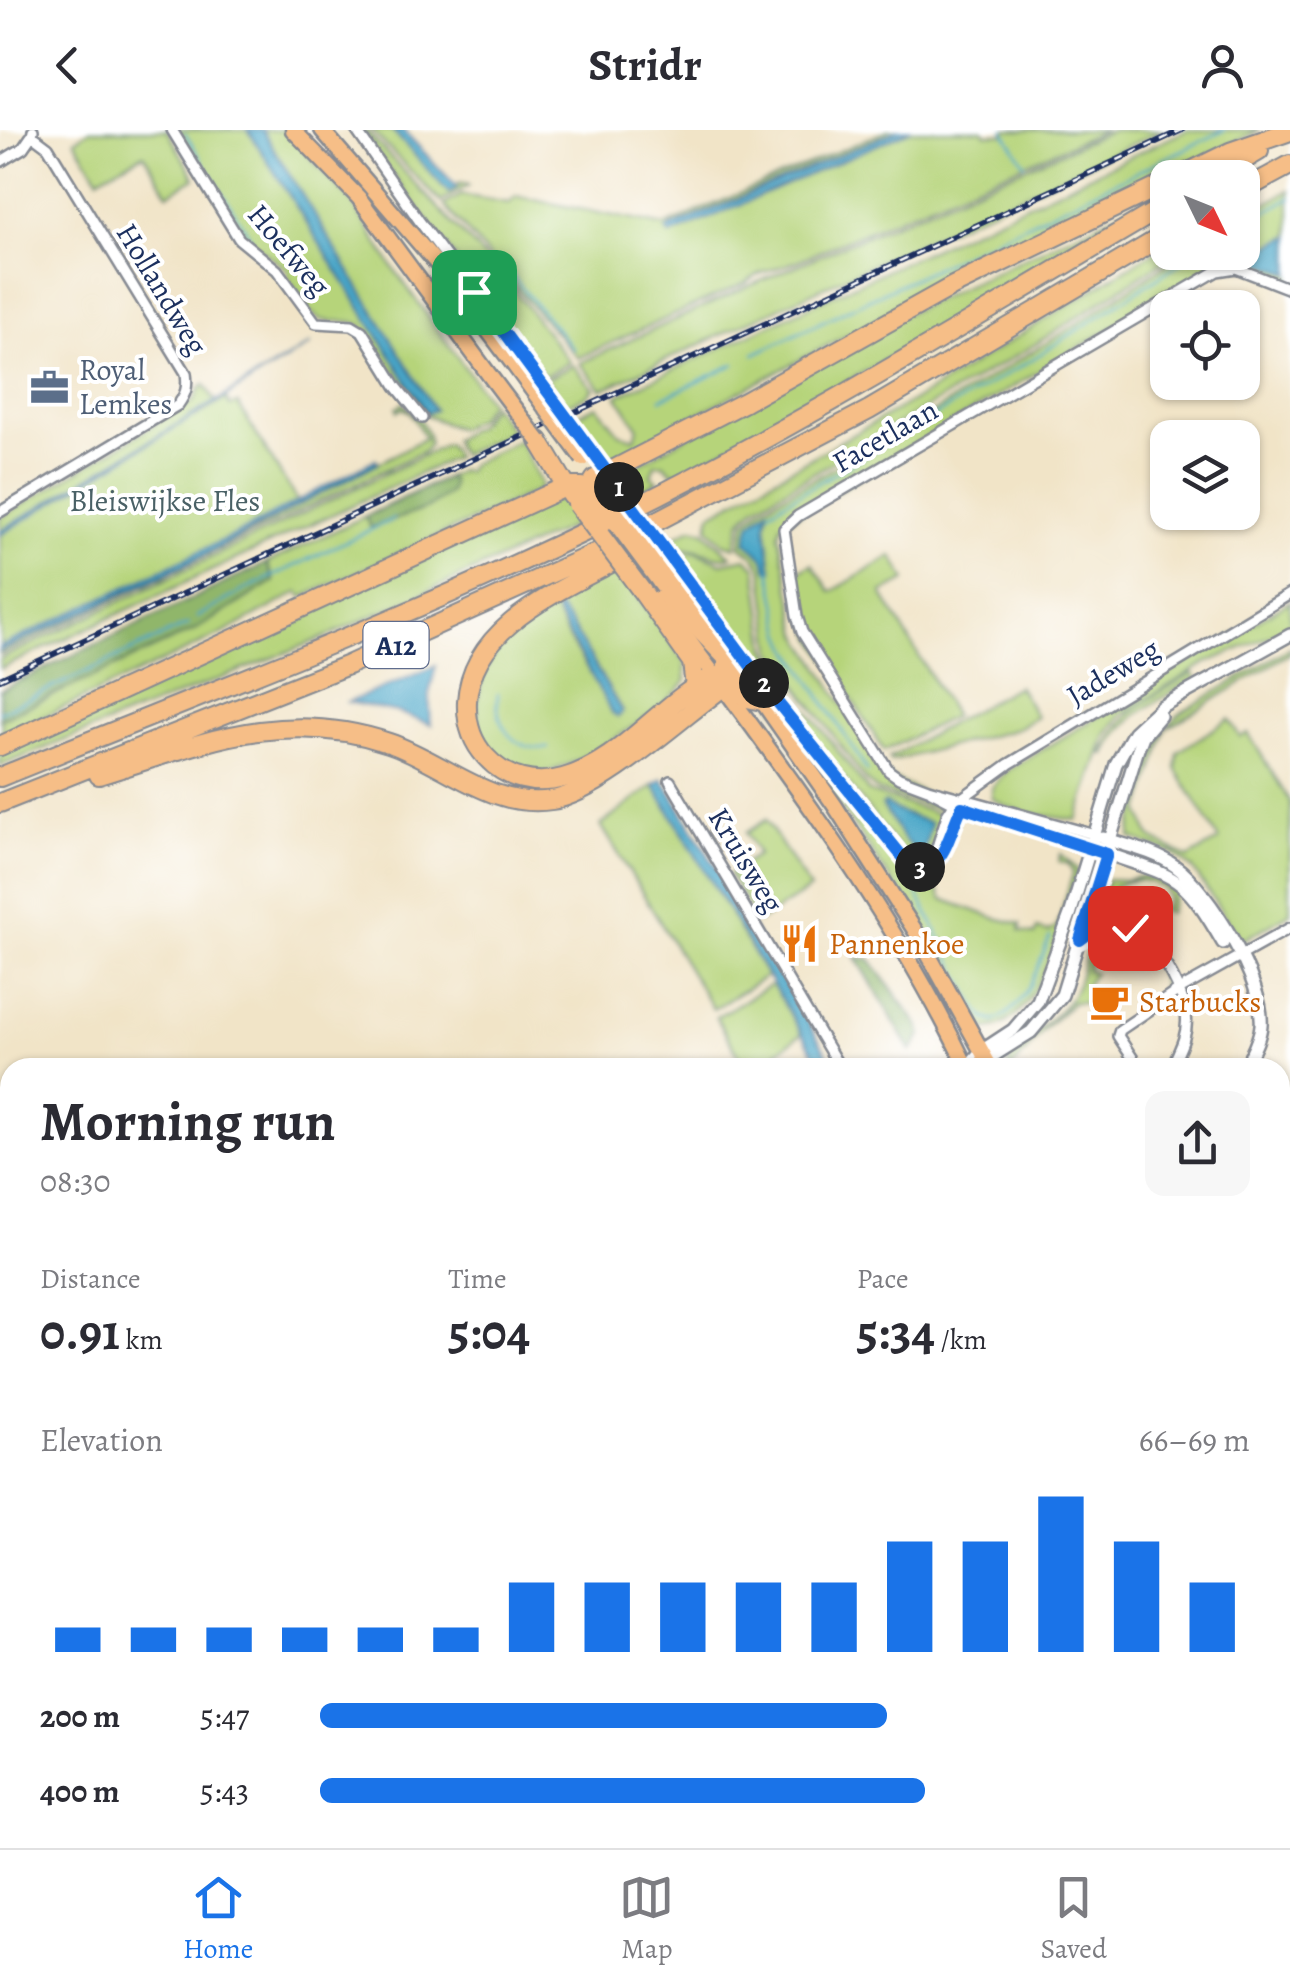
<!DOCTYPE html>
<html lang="en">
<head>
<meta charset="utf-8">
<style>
  :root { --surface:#fff; --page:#f7f7f7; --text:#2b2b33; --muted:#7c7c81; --line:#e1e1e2; --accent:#1a73e8 }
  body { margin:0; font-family:Alegreya,serif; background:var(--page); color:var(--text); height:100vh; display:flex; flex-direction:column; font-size:38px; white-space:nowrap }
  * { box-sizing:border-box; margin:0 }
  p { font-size:32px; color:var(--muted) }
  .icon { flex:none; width:55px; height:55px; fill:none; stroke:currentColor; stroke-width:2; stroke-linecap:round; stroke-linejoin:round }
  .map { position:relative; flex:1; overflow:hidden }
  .details { position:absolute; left:0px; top:928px; width:1290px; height:792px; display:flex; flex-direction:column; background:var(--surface); border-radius:30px 30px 0 0; box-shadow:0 2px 8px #0004 }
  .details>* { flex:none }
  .needle { width:65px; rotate:133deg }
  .buttons { position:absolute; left:1150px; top:30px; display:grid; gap:20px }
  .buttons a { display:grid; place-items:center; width:110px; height:110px; border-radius:20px; background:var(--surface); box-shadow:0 2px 8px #0004; font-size:50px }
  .pin { position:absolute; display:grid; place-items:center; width:85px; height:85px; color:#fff; margin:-42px; border-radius:20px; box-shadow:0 5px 15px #0006 }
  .km { position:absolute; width:50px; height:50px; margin:-25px; border-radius:50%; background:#222; color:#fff; font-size:28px; line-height:50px; text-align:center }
  .round { display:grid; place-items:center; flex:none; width:105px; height:105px; border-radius:20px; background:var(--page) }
  .head { display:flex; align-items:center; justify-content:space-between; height:170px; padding:0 40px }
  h1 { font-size:55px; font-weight:700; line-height:75px }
  .figures { display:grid; grid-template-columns:repeat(3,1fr); gap:15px; height:170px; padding:10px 40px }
  .figures div { display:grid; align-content:center }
  .figures b { font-size:50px; font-weight:700 }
  .figures small { font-size:28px; font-weight:400 }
  .figures p { font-size:28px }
  .chart { height:280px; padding:20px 40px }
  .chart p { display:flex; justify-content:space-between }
  .chart svg { width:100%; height:180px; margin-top:10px; stroke:var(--accent); stroke-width:6 }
  ul { padding:0 40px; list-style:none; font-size:32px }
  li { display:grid; grid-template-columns:160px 120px 1fr; align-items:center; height:75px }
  li i { height:25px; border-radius:12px; background:var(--accent) }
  header { display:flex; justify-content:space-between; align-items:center; height:130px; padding:0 40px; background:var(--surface); font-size:45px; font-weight:700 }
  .dock { display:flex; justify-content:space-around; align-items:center; height:140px; border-top:2px solid var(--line); background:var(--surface); font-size:28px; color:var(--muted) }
  .dock a { display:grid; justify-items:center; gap:5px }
  .dock .on { color:var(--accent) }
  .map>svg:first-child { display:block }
</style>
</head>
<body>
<header><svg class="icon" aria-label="back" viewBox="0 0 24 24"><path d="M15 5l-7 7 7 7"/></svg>Stridr<svg class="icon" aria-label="person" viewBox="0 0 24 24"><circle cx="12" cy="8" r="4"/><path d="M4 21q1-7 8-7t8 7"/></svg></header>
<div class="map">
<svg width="1290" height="1718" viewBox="0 0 1290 1718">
  <rect width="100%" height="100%" fill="#fff"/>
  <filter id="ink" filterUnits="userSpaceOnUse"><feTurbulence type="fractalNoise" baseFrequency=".01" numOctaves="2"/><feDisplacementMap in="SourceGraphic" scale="20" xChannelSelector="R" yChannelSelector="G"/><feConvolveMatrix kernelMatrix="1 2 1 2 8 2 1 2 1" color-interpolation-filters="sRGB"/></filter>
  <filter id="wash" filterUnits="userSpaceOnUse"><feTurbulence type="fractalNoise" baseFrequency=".0048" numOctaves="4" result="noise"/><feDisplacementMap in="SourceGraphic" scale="40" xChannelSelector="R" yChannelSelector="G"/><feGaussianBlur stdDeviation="2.25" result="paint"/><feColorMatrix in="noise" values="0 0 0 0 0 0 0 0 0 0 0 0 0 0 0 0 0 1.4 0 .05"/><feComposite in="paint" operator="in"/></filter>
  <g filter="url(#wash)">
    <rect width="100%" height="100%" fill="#f1e4c7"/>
    <!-- green -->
    <path fill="#b6d47a" stroke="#68826c" stroke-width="2.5" fill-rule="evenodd" d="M90 0H167L195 48 168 64 144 24 98 48 75 10Z
      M176 0H248L427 283 434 280 262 0H284L351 71 394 139 490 272 477 289 458 299 425 285 361 195C348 189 340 192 327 191 309 190 297 161 288 147L287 140 239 102Z
      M361 0H365L506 150 570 232 544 246C484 163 420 84 361 0Z
      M371 0H392L449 62 460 53 469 55 441 72Z
      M888 0H898L670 97V105L911 0H983L986 4H1004L1007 0H1105L795 132 759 144 746 153 578 228 444 75 461 65 509 73 516 66 664 96Z
      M1113 0H1163L610 256 601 259 580 233 749 156Z
      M1187 0H1260L976 137 618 326 604 331 574 286 597 276 620 304 635 308 638 297 617 266Z
      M1290 60V154L1242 135 1245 129 1252 131 1255 124 1243 121V87Z
      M1167 61C1006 159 846 257 679 343H673L664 334H655L651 345 658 351 633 366 617 346 907 183Z
      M1167 113 1168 122 1176 123 1031 217 755 377 741 391 735 417 723 413 708 398 711 384 927 263Z
      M1184 123H1242L1237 133 1229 131 1219 134 781 395 779 405 799 504 885 642C902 659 935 660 945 681L878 661 866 651 773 521 762 438 755 427 740 415 745 392 761 378 935 281 1061 204Z
      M573 235 594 259 587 266 565 276 546 249Z
      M205 255 216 272 195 287 226 269 230 276 238 274 297 371 257 395 0 518V388L194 271 200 258Z
      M403 273 420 290 428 304 429 314 424 321 0 525V521L245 405 425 308 410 282 402 278 398 281 397 277Z
      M492 275 512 301 461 325 453 310 477 295Z
      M519 310 541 354 539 360 303 467 299 462 222 504 0 607 3 598 0 589 195 500 274 451 267 433 462 340 466 342 471 334Z
      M447 314 456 327 0 539V529Z
      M564 362 584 391 328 506 0 636V622Z
      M692 398 704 401 731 426C713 432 699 413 673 420L666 411Z
      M694 421 722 433 746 428 756 437 767 518 781 544V548L770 556 674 425Z
      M892 426 906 450 882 463 954 586 884 621 814 509 804 483 797 442 812 434 831 462Z
      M617 437 685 532 686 551C666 578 572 643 538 643 466 642 464 557 502 515 533 481 578 460 617 437ZM558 478 572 496 622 581 617 585 569 510 555 481Z
      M1290 471V497L1204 534 1120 586 1106 605 1077 690C1051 687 1013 684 992 668V658L1007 641Z
      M1290 518V523L1166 599 1140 681 1150 707 1188 728 1219 710 1176 639 1178 622 1229 589 1240 607 1248 603 1290 672V783L1241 811 1193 739 1174 724 1131 708 1132 695C1143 657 1149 605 1184 581Z
      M1193 543 1196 548C1163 569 1120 585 1106 625L1103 624C1120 578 1153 567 1193 543Z
      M782 553 788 554 869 662 944 686 928 729C913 736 904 722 894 712L773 559Z
      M1018 556 1037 587 1014 600 891 631 889 628Z
      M772 574 904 735 933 747 942 769 995 788 1021 794 1020 801 1035 805 1037 799 1048 802 1057 797 1073 743 1068 734 1059 731 1061 724 1079 741C1065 783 1039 895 987 899L970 889 912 782Z
      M654 655 767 846 713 879 601 695Z
      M766 690 810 759 758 792 729 744 758 724 746 703Z
      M1143 746 1159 748 1176 760 1169 783 1163 781 1168 769 1165 759C1149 749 1131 747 1115 757L1104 787 1093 795 1107 749 1125 750Z
      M1101 799H1115V802C1144 813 1154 831 1169 858L1164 864C1162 859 1162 854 1161 849 1153 819 1127 803 1100 803L1087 840 1094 843 1086 855 1088 873 1073 872 1045 898 1013 937 1007 938C1011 916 1049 894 1064 876 1084 854 1081 820 1101 799Z
      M772 854 802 904 777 922 786 937H745L716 887Z"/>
    <!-- forest -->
    <path fill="#90b66a" stroke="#567264" stroke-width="2.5" d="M449 347 452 353 450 362 428 378 371 398 365 387Z
      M267 433 274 451 195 500 0 589V560Z
      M856 827 870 829 919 896 922 904 911 921Z"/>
    <!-- water -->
    <path fill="#49a6c7" stroke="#326a92" stroke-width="2.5" d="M248 0H262L435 280 427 283Z
      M392 0H403L457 57 449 63Z
      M898 0H911L670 105 666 100Z
      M1290 106V144L1253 129 1256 122Z
      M311 214 0 405V401Z
      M376 329 377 333 202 426 0 521V517L242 401Z
      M768 379 766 395 772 440H768L763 427 746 412 750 394Z
      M558 478 572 496 622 582 618 587 613 584 555 480Z
      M436 536 429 564 431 595 397 582 348 572Z
      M663 649 835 937H822L654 655Z
      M885 673 897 681 931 693 924 720 919 723 904 710 882 675Z"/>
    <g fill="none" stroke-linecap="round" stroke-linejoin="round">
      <!-- stream -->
      <path stroke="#49a6c7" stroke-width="2.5" d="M1003 0 1025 34
        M185 4 252 110
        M1242 95 1290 68
        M498 129 573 219
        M754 224 1225 0
        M661 269 735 234
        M769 381 1028 232 1197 122
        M770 439 783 503 789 517 868 642
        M197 487 244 460 393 389
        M498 564C494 597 514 621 548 618
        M0 582 189 494
        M906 742 977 879 985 888 994 891C1026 879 1038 836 1050 807
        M592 1718 605 1710"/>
    </g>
  </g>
  <g filter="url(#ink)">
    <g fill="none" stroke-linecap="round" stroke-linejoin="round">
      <defs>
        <path id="minor" d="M172 0 239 109 277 140 316 193 352 195 362 201 396 256 422 288
          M356 0 420 92 525 231
          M0 32 23 18 32 5
          M594 324 616 354
          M0 382 178 275C186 264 188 257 186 243L48 17 32 5 33 0
          M680 440 778 573 898 722 915 737 931 736
          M670 651 840 938
          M931 661 962 677 1091 718
          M1095 705 928 659 899 648 889 641 802 502 797 486 784 399 798 386 1217 141 1236 138 1290 159
          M934 734 943 725 964 672
          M931 736 947 685 954 674 1009 634 1290 464
          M1081 809C1086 805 1094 798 1100 795 1140 779 1182 853 1186 884 1189 904 1179 921 1171 938
          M1139 938 1118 906 1120 900 1179 860 1290 798
          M1280 1075 1290 1069
          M1280 1254 1290 1248
          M1280 1665 1290 1684"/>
        <path id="tertiary" d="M1103 708C1127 716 1154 721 1175 736 1209 760 1265 853 1261 895 1260 910 1251 924 1245 938
          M1100 721C1176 749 1180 739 1223 813
          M980 934 1031 902 1062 865 1138 619 1143 606 1160 586
          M967 937 981 921 1013 900 1038 871 1071 782 1116 634 1134 602 1162 576 1290 505
          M1280 1279 1290 1294
          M1280 1298 1290 1312
          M1280 1530 1290 1512
          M581 1718 594 1710"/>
        <path id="primary" d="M293 0 359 68 490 246
          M322 0 444 142 514 235
          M669 446 721 512 835 676 916 802 991 938
          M658 469C769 619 886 769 967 938
          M1280 1363 1290 1379
          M1280 1391 1290 1408"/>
        <path id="motorway" d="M1177 48 1230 22 1290 1
          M1213 48 1259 21
          M1242 61 1290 35
          M539 311 572 366
          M584 367 595 349 745 272 953 156 1168 52
          M629 423C571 457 472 491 467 571 466 592 472 612 486 627 506 649 535 656 563 648 622 632 661 572 714 546L728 547 747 568 762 571
          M660 450 688 487 725 526
          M641 460 692 532 695 558
          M0 616 565 357H582L596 364
          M99 645C200 614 282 577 389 613 443 631 491 680 552 670 599 663 682 587 723 557L728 531 721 512
          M0 647C204 564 409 488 607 391 801 296 982 183 1168 74
          M0 673 348 535 598 422 869 280 1168 103"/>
      </defs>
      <!-- minor casing -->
      <use href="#minor" stroke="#868a92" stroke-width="14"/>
      <!-- tertiary casing -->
      <use href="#tertiary" stroke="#868a92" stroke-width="16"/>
      <!-- primary casing -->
      <use href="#primary" stroke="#868a92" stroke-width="19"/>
      <!-- motorway casing -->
      <use href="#motorway" stroke="#868a92" stroke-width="22"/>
      <!-- minor -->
      <use href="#minor" stroke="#fff" stroke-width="9"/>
      <!-- tertiary -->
      <use href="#tertiary" stroke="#fff" stroke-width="11"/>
      <!-- primary -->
      <use href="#primary" stroke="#f6be87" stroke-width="14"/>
      <!-- motorway -->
      <use href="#motorway" stroke="#f6be87" stroke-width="18"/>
      <defs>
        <path id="rail" d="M0 549 1182 0"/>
      </defs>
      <!-- rail casing -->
      <use href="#rail" stroke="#1b2f5e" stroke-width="6"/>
      <!-- rail -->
      <use href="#rail" stroke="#fff" stroke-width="2.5" stroke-dasharray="8" stroke-linecap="butt"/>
      <defs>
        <path id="minor-bridge" d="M525 231 594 324
          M616 354 680 440"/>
        <path id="primary-bridge" d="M514 235 583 329
          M490 246 539 311
          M606 359 669 446
          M586 369 604 394"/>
        <path id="motorway-bridge" d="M596 364 660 450
          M577 374 641 460"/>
      </defs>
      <!-- minor-bridge casing -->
      <use href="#minor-bridge" stroke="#868a92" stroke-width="14" stroke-linecap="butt"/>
      <!-- primary-bridge casing -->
      <use href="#primary-bridge" stroke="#868a92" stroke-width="19" stroke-linecap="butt"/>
      <!-- motorway-bridge casing -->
      <use href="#motorway-bridge" stroke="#868a92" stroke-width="22" stroke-linecap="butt"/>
      <!-- minor-bridge -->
      <use href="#minor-bridge" stroke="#fff" stroke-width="9"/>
      <!-- primary-bridge -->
      <use href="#primary-bridge" stroke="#f6be87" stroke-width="14"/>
      <!-- motorway-bridge -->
      <use href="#motorway-bridge" stroke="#f6be87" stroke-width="18"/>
    </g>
  </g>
  <g fill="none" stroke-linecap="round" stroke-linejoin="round" filter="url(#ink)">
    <defs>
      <path id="route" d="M474 162 778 573 906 731C943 755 949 700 962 677L1107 724 1080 810 1101 794 1130 798"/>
    </defs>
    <!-- route casing -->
    <use href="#route" stroke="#fff" stroke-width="20"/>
    <!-- route -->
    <use href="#route" stroke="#1a73e8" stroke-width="12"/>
  </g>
  <!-- icons -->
  <defs>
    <symbol id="office-bare" viewBox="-9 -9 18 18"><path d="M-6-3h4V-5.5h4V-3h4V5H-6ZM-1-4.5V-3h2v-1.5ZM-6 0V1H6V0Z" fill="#5c6f8a" stroke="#fff" stroke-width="2.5" paint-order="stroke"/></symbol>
    <symbol id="restaurant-bare" viewBox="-9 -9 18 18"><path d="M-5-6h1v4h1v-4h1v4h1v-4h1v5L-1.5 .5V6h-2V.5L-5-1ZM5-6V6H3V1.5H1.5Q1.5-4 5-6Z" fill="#e8710a" stroke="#fff" stroke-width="2.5" paint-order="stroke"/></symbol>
    <symbol id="cafe-bare" viewBox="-9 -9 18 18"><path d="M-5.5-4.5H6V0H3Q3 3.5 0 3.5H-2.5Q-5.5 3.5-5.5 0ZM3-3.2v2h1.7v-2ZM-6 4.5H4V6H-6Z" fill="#e8710a" stroke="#fff" stroke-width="2.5" paint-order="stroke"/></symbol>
  </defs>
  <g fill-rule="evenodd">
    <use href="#office-bare" x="22" y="230" width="55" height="55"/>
    <use href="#restaurant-bare" x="772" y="786" width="55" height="55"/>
    <use href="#cafe-bare" x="1082" y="844" width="55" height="55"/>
  </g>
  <g text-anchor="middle" stroke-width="8" stroke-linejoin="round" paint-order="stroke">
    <!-- shield labels -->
    <rect fill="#fff" stroke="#5f6d8e" stroke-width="2.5" x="363.5" y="492" width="65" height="46" rx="8"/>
    <g font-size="28" font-weight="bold" fill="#1b2f5e">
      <text x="396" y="525">A12</text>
    </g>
    <!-- street labels -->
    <g font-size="30" fill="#1b2f5e" stroke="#fff">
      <text transform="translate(289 120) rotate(50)" y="10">Hoefweg</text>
      <text transform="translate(162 159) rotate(59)" y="10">Hollandweg</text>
      <text transform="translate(885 306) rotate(-30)" y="10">Facetlaan</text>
      <text transform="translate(1113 542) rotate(-31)" y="10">Jadeweg</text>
      <text transform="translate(746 730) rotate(59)" y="10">Kruisweg</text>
    </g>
    <!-- service labels -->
    <g font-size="30" fill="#4e5e75" stroke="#fff" text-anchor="start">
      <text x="79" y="250">Royal<tspan x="79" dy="34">Lemkes</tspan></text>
    </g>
    <!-- park labels -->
    <g font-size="30" fill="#4a6166" stroke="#fff">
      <text x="165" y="381">Bleiswijkse Fles</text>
    </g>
    <!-- food labels -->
    <g font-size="30" fill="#c56008" stroke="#fff" text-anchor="start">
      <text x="829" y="824">Pannenkoe</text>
      <text x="1139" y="882">Starbucks</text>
    </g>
  </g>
</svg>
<div class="buttons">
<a><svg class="needle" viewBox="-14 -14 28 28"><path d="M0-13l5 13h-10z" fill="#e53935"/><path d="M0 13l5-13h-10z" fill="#7c7c81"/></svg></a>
<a><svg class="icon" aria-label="locate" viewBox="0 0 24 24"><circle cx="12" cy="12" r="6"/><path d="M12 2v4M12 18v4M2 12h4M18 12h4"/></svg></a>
<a><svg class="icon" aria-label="layers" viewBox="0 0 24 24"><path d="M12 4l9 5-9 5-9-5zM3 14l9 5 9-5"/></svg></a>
</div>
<div class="pin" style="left:474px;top:162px;background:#1e9e55"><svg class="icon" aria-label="arrive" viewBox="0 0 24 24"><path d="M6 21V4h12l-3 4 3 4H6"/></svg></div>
<div class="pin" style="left:1130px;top:798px;background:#d93025"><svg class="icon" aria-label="check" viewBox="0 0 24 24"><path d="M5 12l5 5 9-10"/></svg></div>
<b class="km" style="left:619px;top:357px">1</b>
<b class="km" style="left:764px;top:553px">2</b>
<b class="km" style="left:920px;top:737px">3</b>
<section class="details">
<div class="head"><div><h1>Morning run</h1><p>08:30</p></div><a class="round"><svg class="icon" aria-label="share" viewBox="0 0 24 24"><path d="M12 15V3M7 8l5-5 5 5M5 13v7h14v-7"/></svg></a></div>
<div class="figures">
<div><p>Distance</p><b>0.91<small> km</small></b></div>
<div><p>Time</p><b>5:04</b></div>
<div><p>Pace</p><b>5:34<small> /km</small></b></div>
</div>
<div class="chart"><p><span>Elevation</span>66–69 m</p>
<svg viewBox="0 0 160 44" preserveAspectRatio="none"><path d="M5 44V38M15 44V38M25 44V38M35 44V38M45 44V38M55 44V38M65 44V27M75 44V27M85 44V27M95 44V27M105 44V27M115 44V17M125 44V17M135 44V6M145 44V17M155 44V27"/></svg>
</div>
<ul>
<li><b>200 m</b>5:47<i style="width:61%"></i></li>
<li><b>400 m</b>5:43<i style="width:65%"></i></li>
</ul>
</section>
</div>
<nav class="dock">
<a class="on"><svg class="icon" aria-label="home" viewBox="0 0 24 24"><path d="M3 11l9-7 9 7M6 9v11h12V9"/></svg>Home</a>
<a><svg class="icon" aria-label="map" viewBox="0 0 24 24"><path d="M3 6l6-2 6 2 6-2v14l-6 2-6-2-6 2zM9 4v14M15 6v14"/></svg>Map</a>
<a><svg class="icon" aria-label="saved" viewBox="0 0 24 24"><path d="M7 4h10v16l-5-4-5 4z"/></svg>Saved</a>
</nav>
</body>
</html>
